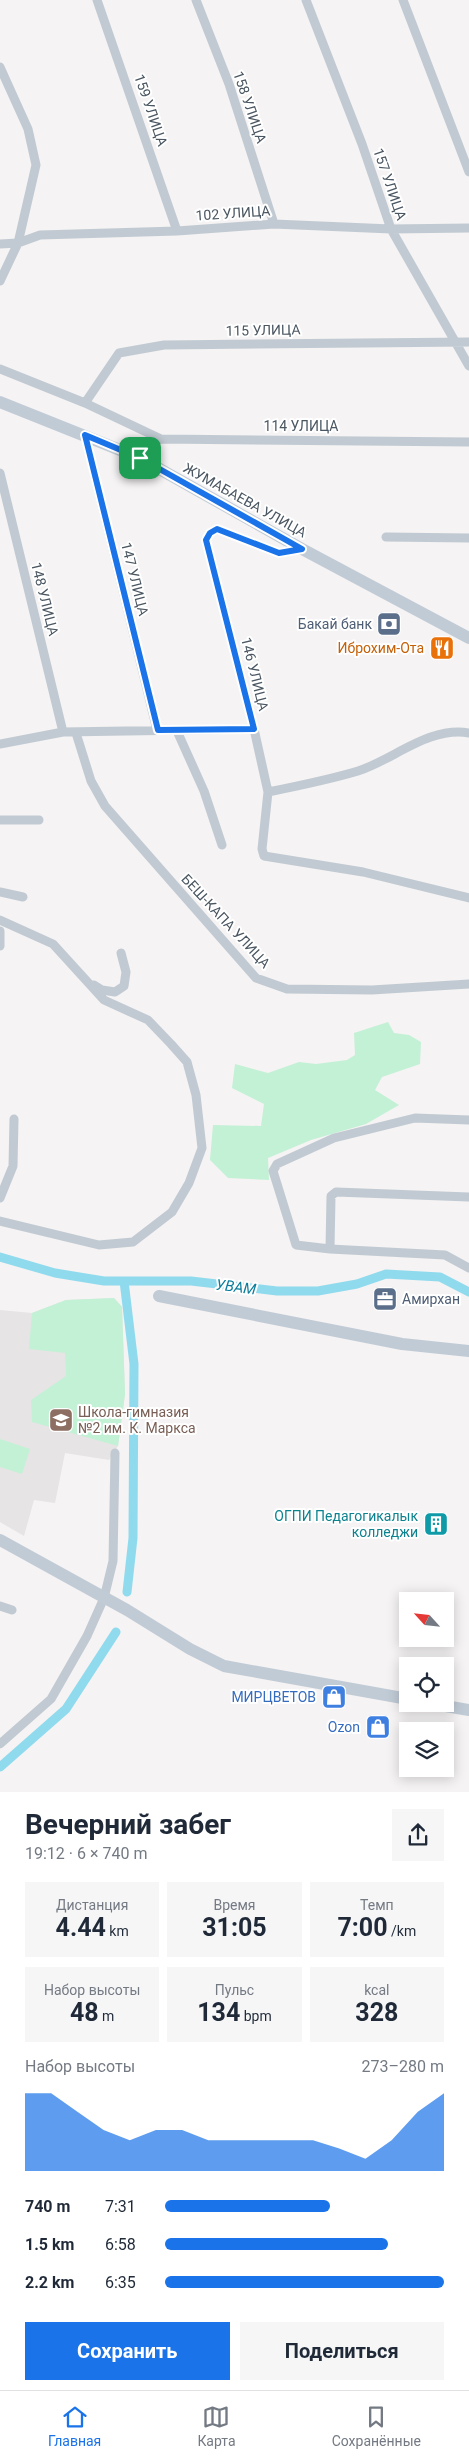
<!DOCTYPE html>
<html lang="ru">
<head>
<meta charset="utf-8">
<style>
  :root { --surface:#fff; --page:#f6f6f7; --text:#1f2937; --muted:#747a83; --line:#e0e1e3; --accent:#1a73e8 }
  body { margin:0; font-family:Roboto,sans-serif; background:var(--page); color:var(--text); height:100vh; display:flex; flex-direction:column; font-size:19px; white-space:nowrap }
  * { box-sizing:border-box; margin:0 }
  p { font-size:16px; color:var(--muted) }
  .icon { flex:none; width:28px; height:28px; fill:none; stroke:currentColor; stroke-width:2; stroke-linecap:round; stroke-linejoin:round }
  .map { position:relative; height:1792px; overflow:hidden }
  .details { display:flex; flex-direction:column; background:var(--surface); flex:1 }
  .details>* { flex:none }
  .needle { width:32px; rotate:297deg }
  .tools { position:absolute; left:399px; top:1592px; display:grid; gap:10px }
  .tools a { display:grid; place-items:center; width:55px; height:55px; border-radius:0px; background:var(--surface); box-shadow:0 2px 12px #0003; font-size:25px }
  .pin { position:absolute; display:grid; place-items:center; width:42px; height:42px; color:#fff; margin:-21px; border-radius:10px; box-shadow:0 2px 8px #0006 }
  .round { display:grid; place-items:center; flex:none; width:52px; height:52px; border-radius:0px; background:var(--page) }
  .headline { display:flex; align-items:center; justify-content:space-between; height:85px; padding:0 25px }
  h1 { font-size:28px; font-weight:700; line-height:38px }
  .stats { display:grid; grid-template-columns:repeat(3,1fr); gap:8px; height:85px; padding:5px 25px }
  .stats div { display:grid; align-content:center; border-radius:0px; background:var(--page); text-align:center }
  .stats b { font-size:25px; font-weight:700 }
  .stats small { font-size:14px; font-weight:400 }
  .stats p { font-size:14px }
  .chart { height:140px; padding:10px 25px }
  .chart p { display:flex; justify-content:space-between }
  .chart svg { width:100%; height:90px; margin-top:5px; fill:var(--accent); opacity:.7 }
  .action { display:flex; gap:10px; margin-top:auto; padding:10px 25px }
  .action a { flex:1; height:58px; border-radius:0px; background:var(--accent); color:#fff; font-size:20px; font-weight:700; line-height:58px; text-align:center }
  .action a+a { background:var(--page); color:var(--text) }
  ul { padding:0 25px; list-style:none; font-size:16px }
  li { display:grid; grid-template-columns:80px 60px 1fr; align-items:center; height:38px }
  li i { height:12px; border-radius:6px; background:var(--accent) }
  .tab-bar { display:flex; justify-content:space-around; align-items:center; height:70px; border-top:1px solid var(--line); background:var(--surface); font-size:14px; color:var(--muted) }
  .tab-bar a { display:grid; justify-items:center; gap:2px }
  .tab-bar .on { color:var(--accent) }
  .map>svg:first-child { display:block }
</style>
</head>
<body>
<div class="map">
<svg width="469" height="1793" viewBox="0 0 469 1793">
  <rect width="100%" height="100%" fill="#f5f3f3"/>
  <!-- education -->
  <path fill="#e6e4e5" d="M114 1298 122 1307 125 1394 118 1446 109 1460 65 1453 55 1503 34 1500 24 1536 0 1522V1310L32 1313 66 1300Z"/>
  <!-- green -->
  <path fill="#c3f1d5" d="M388 1022 394 1033 409 1035 421 1042 420 1064 382 1077 375 1090 399 1105 366 1124 311 1140 268 1158 269 1180 228 1178 210 1160 213 1125 261 1126 264 1104 232 1088 235 1064 268 1073 299 1062 316 1064 347 1060 355 1055 354 1033Z
    M114 1298 122 1307 125 1394 118 1446 32 1422 31 1400 66 1376 65 1353 29 1349 32 1313 66 1300Z
    M0 1439 30 1449 22 1474 0 1467Z"/>
  <g fill="none" stroke-linecap="round" stroke-linejoin="round">
    <!-- canal -->
    <path stroke="#90daee" stroke-width="9" d="M0 1257 55 1273 104 1281H191L277 1291H318L357 1284 386 1274 440 1277 469 1292
      M124 1281 134 1364 133 1538 127 1592
      M0 1767 66 1709 116 1632"/>
    <!-- street -->
    <path stroke="#c1cad2" stroke-width="9" d="M97 0 177 231
      M196 0 229 84 274 224
      M306 0 362 144 391 229 469 366
      M403 0 469 172
      M0 67 28 129 36 165 18 243 0 281
      M0 244 18 243 40 235 177 231 274 224 391 229 469 228
      M0 369 85 403 161 439
      M85 403 119 353 164 345 469 342
      M85 435 157 730
      M140 458 150 444 161 439 469 442
      M0 473 63 732
      M386 537 469 538
      M254 729 268 792 262 849 264 856 363 872 469 898
      M177 731 204 791 222 845
      M76 733 91 781 105 806 256 978 287 989 372 990 469 984
      M0 744 63 732 254 729 206 540 210 533 217 529 279 553 302 549
      M268 792C298 786 328 780 358 771 393 760 429 726 469 733
      M0 820H39
      M0 892 23 897
      M0 920 53 944 104 1000 148 1020 171 1044 187 1062 196 1095 202 1148 189 1183 172 1212 133 1242 99 1245 0 1221
      M0 931V946
      M94 985 102 990 115 992 124 986 126 972 121 953
      M469 1120 415 1118 334 1138 277 1164 273 1171 296 1245 330 1249 331 1196 336 1192 469 1197
      M0 1198 13 1166 14 1119
      M330 1249 445 1255 469 1268
      M0 1606 12 1610
      M0 1744 51 1699 87 1636 104 1598 113 1561 115 1453"/>
    <!-- secondary -->
    <path stroke="#c1cbd6" stroke-width="12" d="M0 402 140 458 302 549 469 638
      M159 1296 402 1344 469 1351
      M0 1540 127 1610 190 1649 224 1666 408 1699
      M434 1704 469 1710"/>
  </g>
  <g fill="none" stroke-linecap="round" stroke-linejoin="round">
    <defs>
      <path id="route" d="M85 435 140 458 302 549 279 553 217 529 210 533 206 540 254 729 158 730Z"/>
    </defs>
    <!-- route casing -->
    <use href="#route" stroke="#fff" stroke-width="10"/>
    <!-- route -->
    <use href="#route" stroke="#1a73e8" stroke-width="6"/>
  </g>
  <!-- icons -->
  <defs>
    <symbol id="bank-square" viewBox="-11 -11 22 22"><rect x="-9" y="-9" width="18" height="18" rx="4" fill="#5c6f8a" stroke="#fff"/><path d="M-6-4H6V4H-6ZM0-2.3a2.3 2.3 0 1 0 0 4.6a2.3 2.3 0 1 0 0-4.6Z" fill="#fff"/></symbol>
    <symbol id="restaurant-square" viewBox="-11 -11 22 22"><rect x="-9" y="-9" width="18" height="18" rx="4" fill="#e8710a" stroke="#fff"/><path d="M-5-6h1v4h1v-4h1v4h1v-4h1v5L-1.5 .5V6h-2V.5L-5-1ZM5-6V6H3V1.5H1.5Q1.5-4 5-6Z" fill="#fff"/></symbol>
    <symbol id="office-square" viewBox="-11 -11 22 22"><rect x="-9" y="-9" width="18" height="18" rx="4" fill="#5c6f8a" stroke="#fff"/><path d="M-6-3h4V-5.5h4V-3h4V5H-6ZM-1-4.5V-3h2v-1.5ZM-6 0V1H6V0Z" fill="#fff"/></symbol>
    <symbol id="school-square" viewBox="-11 -11 22 22"><rect x="-9" y="-9" width="18" height="18" rx="4" fill="#8d6e63" stroke="#fff"/><path d="M0-5L7-2L0 1L-7-2ZM-4 1L0 2.5L4 1V4Q0 6-4 4Z" fill="#fff"/></symbol>
    <symbol id="building-square" viewBox="-11 -11 22 22"><rect x="-9" y="-9" width="18" height="18" rx="4" fill="#0f9aa8" stroke="#fff"/><path d="M-4-6H4V6H1V3H-1V6H-4ZM-2.5-4.3h1.7v1.8h-1.7ZM.8-4.3h1.7v1.8H.8ZM-2.5-1h1.7V.8h-1.7ZM.8-1h1.7V.8H.8Z" fill="#fff"/></symbol>
    <symbol id="shop-square" viewBox="-11 -11 22 22"><rect x="-9" y="-9" width="18" height="18" rx="4" fill="#3f7fe0" stroke="#fff"/><path d="M-5-2.5h2.3a2.7 3.5 0 0 1 5.4 0H5L5.5 6h-11ZM-1.5-2.5h3a1.5 2.3 0 0 0-3 0Z" fill="#fff"/></symbol>
  </defs>
  <g fill-rule="evenodd">
    <use href="#bank-square" x="375" y="610" width="28" height="28"/>
    <use href="#restaurant-square" x="428" y="634" width="28" height="28"/>
    <use href="#office-square" x="371" y="1285" width="28" height="28"/>
    <use href="#school-square" x="47" y="1406" width="28" height="28"/>
    <use href="#building-square" x="422" y="1510" width="28" height="28"/>
    <use href="#shop-square" x="320" y="1683" width="28" height="28"/>
    <use href="#shop-square" x="364" y="1713" width="28" height="28"/>
  </g>
  <g text-anchor="middle" stroke-width="4" stroke-linejoin="round" paint-order="stroke">
    <!-- street labels -->
    <g font-size="14" fill="#4a5661" stroke="#fff">
      <text transform="translate(250 107) rotate(71)" y="5">158 УЛИЦА</text>
      <text transform="translate(151 110) rotate(71)" y="5">159 УЛИЦА</text>
      <text transform="translate(390 184) rotate(71)" y="5">157 УЛИЦА</text>
      <text transform="translate(233 213) rotate(-4)" y="5">102 УЛИЦА</text>
      <text transform="translate(263 330) rotate(-1)" y="5">115 УЛИЦА</text>
      <text x="301" y="431">114 УЛИЦА</text>
      <text transform="translate(245 500) rotate(29)" y="5">ЖУМАБАЕВА УЛИЦА</text>
      <text transform="translate(135 579) rotate(76)" y="5">147 УЛИЦА</text>
      <text transform="translate(45 599) rotate(76)" y="5">148 УЛИЦА</text>
      <text transform="translate(255 674) rotate(76)" y="5">146 УЛИЦА</text>
      <text transform="translate(226 921) rotate(47)" y="5">БЕШ-КАПА УЛИЦА</text>
    </g>
    <!-- service labels -->
    <g font-size="14" fill="#4e5e75" stroke="#fff" text-anchor="end">
      <text x="372" y="629">Бакай банк</text>
      <text x="402" y="1304" text-anchor="start">Амирхан</text>
    </g>
    <!-- food labels -->
    <g font-size="14" fill="#c56008" stroke="#fff" text-anchor="end">
      <text x="424" y="653">Иброхим-Ота</text>
    </g>
    <!-- education labels -->
    <g font-size="14" fill="#785e54" stroke="#fff" text-anchor="start">
      <text x="78" y="1417">Школа-гимназия<tspan x="78" dy="16">№2 им. К. Маркса</tspan></text>
    </g>
    <!-- culture labels -->
    <g font-size="14" fill="#0d838f" stroke="#fff" text-anchor="end">
      <text x="418" y="1521">ОГПИ Педагогикалык<tspan x="418" dy="16">колледжи</tspan></text>
    </g>
    <!-- shop labels -->
    <g font-size="14" fill="#366cbe" stroke="#fff" text-anchor="end">
      <text x="316" y="1702">МИРЦВЕТОВ</text>
      <text x="360" y="1732">Ozon</text>
    </g>
    <!-- water labels -->
    <g font-size="15" font-style="italic" fill="#0c7c9b" stroke="#fff">
      <text transform="translate(236 1287) rotate(7)" y="5">УВАМ</text>
    </g>
  </g>
</svg>
<div class="tools">
<a><svg class="needle" viewBox="-14 -14 28 28"><path d="M0-13l5 13h-10z" fill="#e53935"/><path d="M0 13l5-13h-10z" fill="#747a83"/></svg></a>
<a><svg class="icon" aria-label="locate" viewBox="0 0 24 24"><circle cx="12" cy="12" r="6"/><path d="M12 2v4M12 18v4M2 12h4M18 12h4"/></svg></a>
<a><svg class="icon" aria-label="layers" viewBox="0 0 24 24"><path d="M12 4l9 5-9 5-9-5zM3 14l9 5 9-5"/></svg></a>
</div>
<div class="pin" style="left:140px;top:458px;background:#1e9e55"><svg class="icon" aria-label="arrive" viewBox="0 0 24 24"><path d="M6 21V4h12l-3 4 3 4H6"/></svg></div>
</div>
<section class="details">
<div class="headline"><div><h1>Вечерний забег</h1><p>19:12 · 6 × 740 m</p></div><a class="round"><svg class="icon" aria-label="share" viewBox="0 0 24 24"><path d="M12 15V3M7 8l5-5 5 5M5 13v7h14v-7"/></svg></a></div>
<div class="stats">
<div><p>Дистанция</p><b>4.44<small> km</small></b></div>
<div><p>Время</p><b>31:05</b></div>
<div><p>Темп</p><b>7:00<small> /km</small></b></div>
</div>
<div class="stats">
<div><p>Набор высоты</p><b>48<small> m</small></b></div>
<div><p>Пульс</p><b>134<small> bpm</small></b></div>
<div><p>kcal</p><b>328</b></div>
</div>
<div class="chart"><p><span>Набор высоты</span>273–280 m</p>
<svg viewBox="0 0 160 44" preserveAspectRatio="none"><path d="M0 44V6L10 6L20 15L30 24L40 29L50 24L60 24L70 29L80 29L90 29L100 29L110 29L120 33L130 38L140 29L150 15L160 6V44z"/></svg>
</div>
<ul>
<li><b>740 m</b>7:31<i style="width:59%"></i></li>
<li><b>1.5 km</b>6:58<i style="width:80%"></i></li>
<li><b>2.2 km</b>6:35<i style="width:100%"></i></li>
</ul>
<div class="action"><a>Сохранить</a><a>Поделиться</a></div>
</section>
<nav class="tab-bar">
<a class="on"><svg class="icon" aria-label="home" viewBox="0 0 24 24"><path d="M3 11l9-7 9 7M6 9v11h12V9"/></svg>Главная</a>
<a><svg class="icon" aria-label="map" viewBox="0 0 24 24"><path d="M3 6l6-2 6 2 6-2v14l-6 2-6-2-6 2zM9 4v14M15 6v14"/></svg>Карта</a>
<a><svg class="icon" aria-label="saved" viewBox="0 0 24 24"><path d="M7 4h10v16l-5-4-5 4z"/></svg>Сохранённые</a>
</nav>
</body>
</html>
